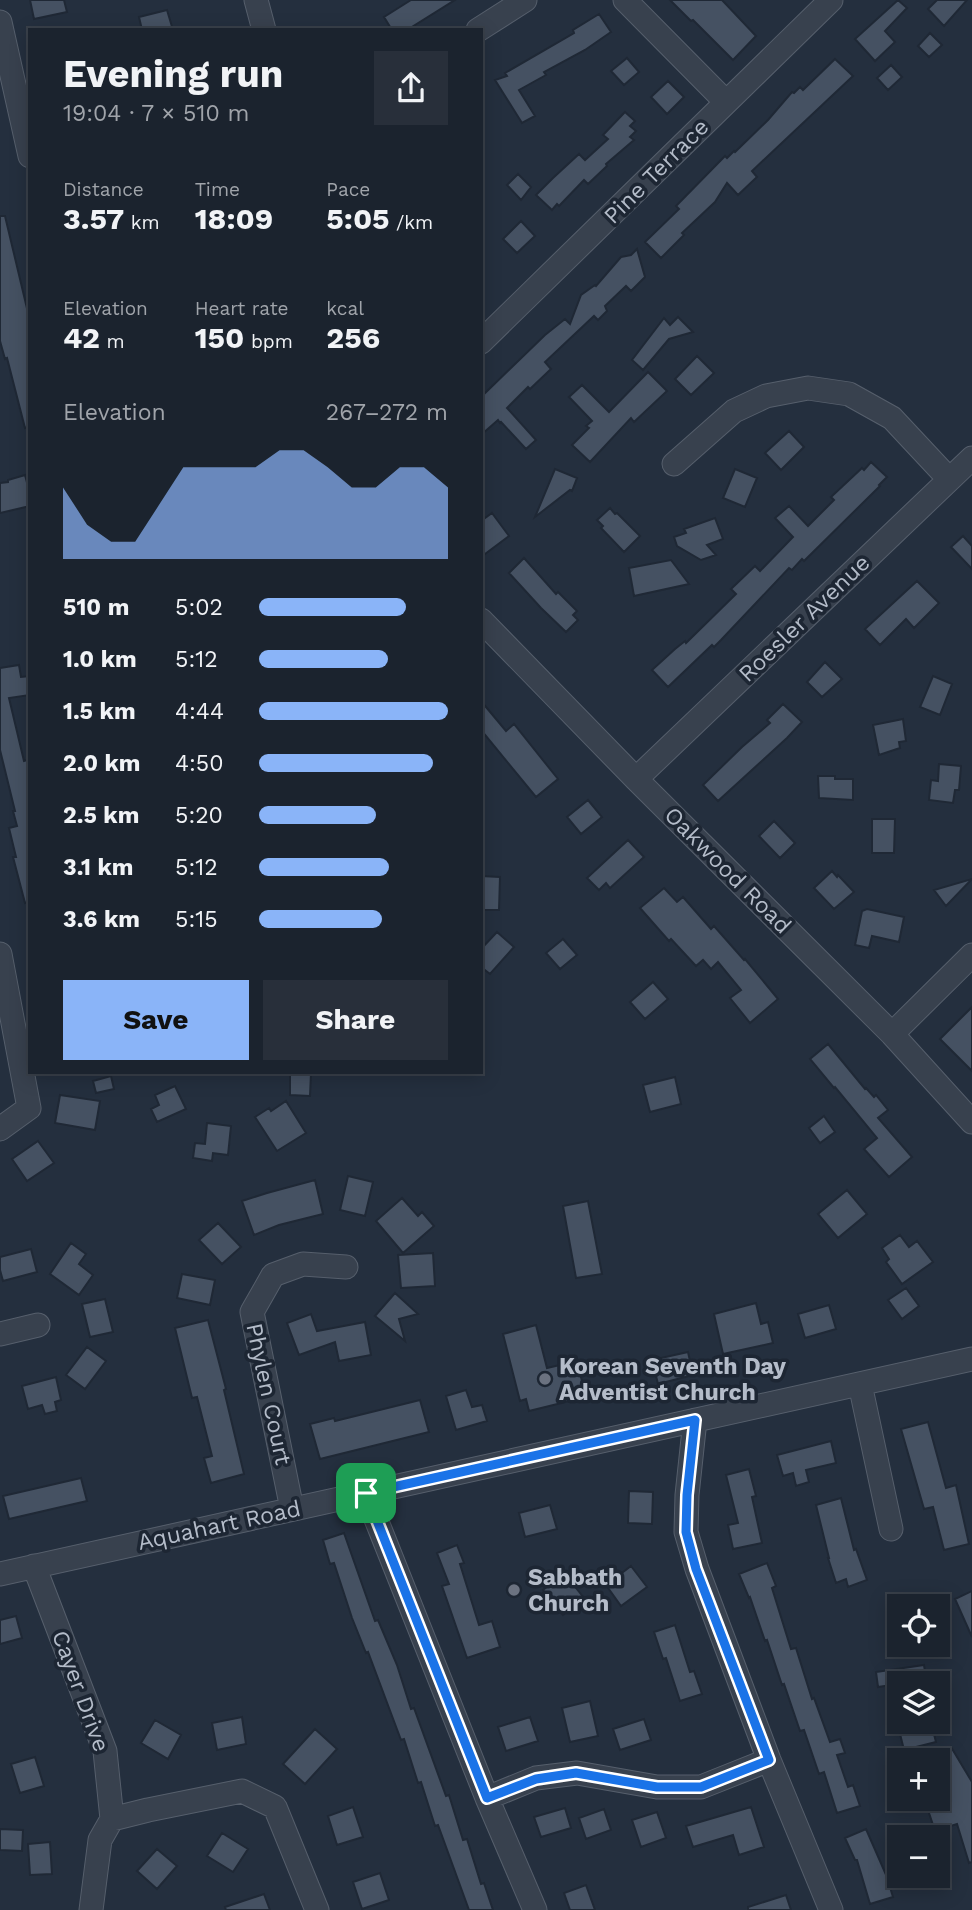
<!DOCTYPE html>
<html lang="en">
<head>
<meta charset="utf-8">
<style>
  :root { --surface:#1b232e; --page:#282f3a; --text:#f1f3f6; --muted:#a0a4aa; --line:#39404a; --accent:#8ab4f8 }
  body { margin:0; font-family:"Work Sans",sans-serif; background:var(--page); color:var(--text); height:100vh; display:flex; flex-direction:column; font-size:26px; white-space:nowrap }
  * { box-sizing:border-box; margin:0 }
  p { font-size:23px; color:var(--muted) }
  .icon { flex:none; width:38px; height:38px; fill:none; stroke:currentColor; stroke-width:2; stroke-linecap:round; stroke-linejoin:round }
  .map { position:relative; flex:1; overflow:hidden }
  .details { position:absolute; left:28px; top:28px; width:455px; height:1046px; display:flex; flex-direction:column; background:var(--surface); border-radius:0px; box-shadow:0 4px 18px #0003,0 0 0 2px var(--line) }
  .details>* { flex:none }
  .buttons { position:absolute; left:887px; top:1594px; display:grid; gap:14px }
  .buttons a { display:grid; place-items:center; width:63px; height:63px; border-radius:0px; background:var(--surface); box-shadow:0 4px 18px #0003,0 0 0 2px var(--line); font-size:35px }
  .pin { position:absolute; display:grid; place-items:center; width:60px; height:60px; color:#fff; margin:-30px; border-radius:14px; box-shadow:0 4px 10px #0006 }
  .round { display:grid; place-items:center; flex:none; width:74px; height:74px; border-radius:0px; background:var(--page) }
  .overview { display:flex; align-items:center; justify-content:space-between; height:119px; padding:0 35px }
  h1 { font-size:38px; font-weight:700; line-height:52px }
  .figures { display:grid; grid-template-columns:repeat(3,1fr); gap:10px; height:119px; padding:7px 35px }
  .figures div { display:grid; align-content:center }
  .figures b { font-size:30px; font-weight:700 }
  .figures small { font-size:19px; font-weight:400 }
  .figures p { font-size:19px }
  .chart { height:196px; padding:14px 35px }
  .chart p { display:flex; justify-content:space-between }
  .chart svg { width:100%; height:126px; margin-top:7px; fill:var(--accent); opacity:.7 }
  .action { display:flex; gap:14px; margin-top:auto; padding:14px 35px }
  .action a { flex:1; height:80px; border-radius:0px; background:var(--accent); color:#111; font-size:28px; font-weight:700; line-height:80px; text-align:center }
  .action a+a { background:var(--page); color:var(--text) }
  ul { padding:0 35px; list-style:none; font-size:23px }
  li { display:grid; grid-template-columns:112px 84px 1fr; align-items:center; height:52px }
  li i { height:18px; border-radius:9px; background:var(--accent) }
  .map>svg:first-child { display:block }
</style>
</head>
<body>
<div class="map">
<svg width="972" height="1910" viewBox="0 0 972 1910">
  <rect width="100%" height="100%" fill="#242f3e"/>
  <!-- building -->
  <path fill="#455162" stroke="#1f2835" stroke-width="2" d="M30 0H64L67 12 34 19Z
    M411 0H455L407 30H392L384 17Z
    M670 0H722L756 36 733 60 693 20 691 21Z
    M898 0 907 8 885 31 895 42 875 61 855 39Z
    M937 0H967L944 26 928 9Z
    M167 10 173 30H142L139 17Z
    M599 14 611 32 585 50 544 72 546 75 519 90 535 116 522 123 495 80 507 76 505 73 574 33 573 30Z
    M930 33 942 45 929 57 918 46Z
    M627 58 639 72 624 85 611 71Z
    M835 59 853 76 752 171 757 177 738 195 727 183 715 202 682 233 684 235 661 258 645 242 679 209 676 206 725 156 727 158 734 151 735 152 768 120 792 92 794 93 800 87 803 90Z
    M891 65 902 77 888 90 877 78Z
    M668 81 684 97 667 114 651 97Z
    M625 112 635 121 630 126 636 131 630 137 634 140 606 164 607 166 588 184 584 180 559 206 557 204 552 210 536 195 553 178 579 154 585 160 608 139 603 135Z
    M518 174 531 187 521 200 507 185Z
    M0 216H5L30 321V427L25 428 7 358 5 359 0 341Z
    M521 221 535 236 517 253 503 239Z
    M637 249 645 277 631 291 626 286 605 306 607 311 598 320 594 316 545 362 551 369 530 389 528 387 507 408 536 440 526 449 501 422 500 423 498 420 481 435V397L545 335 565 319 570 324 581 295 595 285 596 286 621 257 631 255Z
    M678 317 693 332 669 339 643 370 632 360 664 318 670 325Z
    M697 356 714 373 691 395 675 379Z
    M648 372 667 391 634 422 631 418 590 462 572 445 589 428 586 426 592 421 569 397 582 385 609 412Z
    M789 431 804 447 781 470 765 453Z
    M871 462 887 477 879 485 880 486 804 561 802 559 792 570 789 568 721 640 714 647 712 645 668 687 652 670 675 649 685 641 686 643 736 594 731 589 755 566 760 571 793 537 775 518 789 506 808 526 834 500 831 497 862 468 864 470Z
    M555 469 577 478 572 491 570 490 535 517Z
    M735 469 757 478 745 507 723 498Z
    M25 475 30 494V506L0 513V483L8 482V480Z
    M610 508 615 514 617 513 640 536 624 552 601 528 603 526 597 520Z
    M492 513 509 536 481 557V521Z
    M715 518 723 539 707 545 716 555 701 560 677 546 674 537 686 533 684 529Z
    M963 536 972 546V569L951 547Z
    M524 558 556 594 558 592 577 611 573 615 578 620 566 632 541 608 509 573Z
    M671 560 689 584 634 596 629 568Z
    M917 581 939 603 914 628 906 619 880 645 865 629Z
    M825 662 842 679 822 697 807 682Z
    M19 665 21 677 30 676V695L9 698 24 761 27 760 30 773V902L25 903 13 857H16L9 828 17 826 13 811H15L0 750V668Z
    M933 676 952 684 940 715 920 707Z
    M481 701 506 731 514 724 558 779 536 797 481 730Z
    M783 704 802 722 787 738 718 801 703 785 742 747 770 723 767 720Z
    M903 719 906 741 899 742 900 748 879 755 873 725Z
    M939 764 961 766 959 790H955L953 803 929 800 931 780 938 781Z
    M818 776H835V779H853V800L819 798Z
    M588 800 602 817 581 834 567 817Z
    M872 819H895L894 853H872Z
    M774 821 795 843 780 858 759 836Z
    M628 840 644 857 610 888 606 883 599 890 587 878Z
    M832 871 837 877 838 875 854 892 834 909 814 888Z
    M481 876 500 877 499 910H481Z
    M972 879 946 906 934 890Z
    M664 888 677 902 683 897 711 929 714 926 744 960 745 959 778 999 750 1023 730 998 741 990 718 962 711 969 703 960 696 966 671 939 669 941 640 908Z
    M867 909 904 917 899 942 872 936 869 948 855 945 862 911Z
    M497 932 514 947 490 974 481 967V949Z
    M563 939 577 955 560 969 546 953Z
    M653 982 668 999 645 1019 630 1002Z
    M972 1007V1071L940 1039Z
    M828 1044 865 1089 866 1088 874 1097 876 1095 888 1110 878 1118 912 1157 889 1177 864 1149 877 1138 835 1087 834 1088 810 1059Z
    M290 1073H311L310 1096 290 1095Z
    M111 1076 114 1089 96 1093 93 1081Z
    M675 1077 681 1104 650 1112 643 1085Z
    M175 1086 186 1109 157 1122 151 1109 159 1105 155 1095Z
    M60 1095 100 1101 95 1130 55 1123Z
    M286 1101 306 1133 277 1151 255 1117 269 1108 271 1111Z
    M824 1116 835 1132 820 1143 809 1128Z
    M207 1123 231 1126 228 1155 213 1153 212 1161 193 1158 195 1143 205 1144Z
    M38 1141 54 1163 27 1181 12 1159Z
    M348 1176 373 1182 365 1216 340 1210Z
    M315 1180 323 1214 279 1225 254 1235 242 1201 267 1193Z
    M847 1190 867 1214 838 1238 818 1214Z
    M402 1198 418 1216 422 1212 434 1226 403 1253 376 1221Z
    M588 1201 602 1274 576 1278 563 1206Z
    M218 1223 241 1247 222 1264 199 1240Z
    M900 1235 909 1247 917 1241 933 1262 902 1284 886 1262 889 1259 882 1248Z
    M71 1243 86 1254 79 1264 93 1275 79 1295 50 1274Z
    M31 1249 37 1272 3 1281 0 1270V1257Z
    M433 1253 435 1286 401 1288 398 1255Z
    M182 1274 215 1280 210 1305 177 1298Z
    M906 1288 919 1306 902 1319 888 1300Z
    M395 1293 418 1314 399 1319 405 1341 375 1316Z
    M105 1299 113 1332 90 1337 82 1304Z
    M756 1303 761 1324 768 1322 773 1343 723 1354 714 1314Z
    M829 1305 836 1329 805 1338 798 1314Z
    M311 1314 317 1331 365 1322 371 1355 339 1361 335 1342 299 1355 287 1323Z
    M208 1320 226 1389 224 1390 244 1474 211 1483 204 1458 212 1456 197 1397 192 1398 175 1328Z
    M536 1325 547 1368 577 1361 586 1397 529 1411 526 1399 520 1401 503 1334Z
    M87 1347 106 1361 85 1389 66 1375Z
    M688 1352 693 1375 658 1384 652 1360Z
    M56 1377 61 1400 55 1402 57 1411 45 1414 42 1405 28 1409 22 1386Z
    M466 1390 472 1407 482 1405 487 1421 456 1430 446 1396Z
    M420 1400 429 1432 320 1459 310 1424 334 1418 335 1421Z
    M928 1422 946 1488 956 1485 969 1544 944 1550 933 1507 924 1509 901 1429Z
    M831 1441 836 1463 806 1470 809 1482 796 1486 793 1473 783 1476 777 1455Z
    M749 1469 756 1496 752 1497 762 1543 733 1549 728 1525 738 1523 726 1475Z
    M81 1478 87 1501 9 1519 3 1496Z
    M629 1491 653 1492 652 1524 628 1523Z
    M841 1498 854 1550 856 1549 867 1580 848 1587 846 1579 836 1583 828 1558H829L816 1505Z
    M550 1505 557 1529 525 1537 519 1513Z
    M344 1533 375 1621 378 1620 397 1665 411 1709 414 1708 446 1796 449 1795 463 1840 467 1839 481 1884 484 1883 493 1910H469L438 1825 435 1826 421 1782 418 1783 404 1739 401 1740 368 1652 366 1653 352 1618 334 1563 330 1564 323 1540Z
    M457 1545 464 1563 460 1564 479 1625 492 1621 500 1647 467 1658 442 1586 449 1584 437 1553Z
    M767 1563 776 1586 772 1588 791 1649 796 1648 812 1699 814 1698 830 1742 840 1739 845 1753 837 1755 848 1787 853 1785 860 1806 837 1813 824 1772 819 1774 804 1730 800 1731 784 1684 782 1685 767 1640 765 1641 750 1597 749 1598 739 1574Z
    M631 1566 647 1587 621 1606 606 1585Z
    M564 1573 584 1598 563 1615 543 1590Z
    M972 1591V1637L955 1599Z
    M16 1616 22 1638 0 1644V1620Z
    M675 1625 690 1672 694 1671 702 1694 680 1701 666 1658 663 1659 654 1632Z
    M924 1665 927 1684H898L878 1687 876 1672Z
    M590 1701 598 1736 570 1742 562 1708Z
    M242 1717 246 1744 217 1750 212 1723Z
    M530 1717 538 1741 506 1751 498 1727Z
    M644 1719 651 1740 620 1750 613 1729Z
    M155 1720 181 1735 168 1759 141 1743Z
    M897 1722H931L936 1742 904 1750Z
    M315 1729 337 1749 305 1784 283 1764Z
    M951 1747 972 1782V1862L969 1863 957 1824 935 1831 927 1807 938 1804V1755Z
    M35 1757 44 1786 20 1793 11 1764Z
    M353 1807 363 1837 337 1845 328 1816Z
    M751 1807 764 1847 739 1855 733 1835 693 1847 686 1826Z
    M565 1808 571 1828 541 1837 534 1817Z
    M604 1809 611 1830 586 1839 579 1818Z
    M657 1812 666 1838 641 1847 632 1820Z
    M0 1829 23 1830 22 1851 0 1850Z
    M866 1829 887 1877 893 1897 870 1904 857 1860H855L845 1838Z
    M222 1833 248 1849 233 1872 207 1856Z
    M50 1842 52 1874 30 1875 28 1844Z
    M157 1849 177 1866 157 1889 137 1871Z
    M380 1873 389 1900 362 1909 353 1882Z
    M586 1885 595 1910H570L564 1893Z
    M264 1894 270 1910H226L225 1907Z
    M786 1895 791 1910H748V1907Z"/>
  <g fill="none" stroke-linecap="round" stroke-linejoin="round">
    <defs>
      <path id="minor" d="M256 0 264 30
        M625 0 726 102
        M0 22 30 156
        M478 30 525 0
        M481 342 831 0
        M674 464 734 411 766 396 808 388 849 394 892 418 949 479
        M481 620 636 779 892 1034 972 1122
        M636 779 972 458
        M0 954 29 1108 0 1129
        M892 1034 972 955
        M0 1334 38 1325
        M860 1384 891 1529
        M695 1420 687 1495 686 1532 697 1569 769 1760 831 1910
        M366 1494 487 1798 535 1910
        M292 1509 252 1312 273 1275 303 1264 346 1267
        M34 1566 105 1751 112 1819 100 1840 91 1910
        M0 1574 972 1359
        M487 1798 536 1778 577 1773 657 1787H701L769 1760
        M112 1819 148 1810 242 1791 275 1807 317 1910"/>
    </defs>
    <!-- minor casing -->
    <use href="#minor" stroke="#565f6c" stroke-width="25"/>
    <!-- minor -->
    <use href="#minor" stroke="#38414e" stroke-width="23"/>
  </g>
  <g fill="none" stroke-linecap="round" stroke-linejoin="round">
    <defs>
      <path id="route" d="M695 1420 687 1495 686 1532 696 1569 769 1760 701 1787H657L576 1773 536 1779 487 1798 366 1493Z"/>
    </defs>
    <!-- route casing -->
    <use href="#route" stroke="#fff" stroke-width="14"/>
    <!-- route -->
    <use href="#route" stroke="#1a73e8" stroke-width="9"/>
  </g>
  <!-- markers -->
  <g fill="#6b7280" stroke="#1d2633" stroke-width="2.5">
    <circle cx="545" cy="1379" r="7"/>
    <circle cx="514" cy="1590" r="7"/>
  </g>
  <g text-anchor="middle" stroke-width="7" stroke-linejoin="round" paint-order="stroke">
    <!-- street labels -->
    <g font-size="23" fill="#b4bcc9" stroke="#1d2633">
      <text transform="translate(656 171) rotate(-45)" y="8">Pine Terrace</text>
      <text transform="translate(804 618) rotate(-44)" y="8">Roesler Avenue</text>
      <text transform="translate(728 870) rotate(45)" y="8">Oakwood Road</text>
      <text transform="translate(269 1394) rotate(78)" y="8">Phylen Court</text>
      <text transform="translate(219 1525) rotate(-12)" y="8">Aquahart Road</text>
      <text transform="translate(81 1691) rotate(70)" y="8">Cayer Drive</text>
    </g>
    <!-- poi labels -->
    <g font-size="23" font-weight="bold" fill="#b4bcc9" stroke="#1d2633" text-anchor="start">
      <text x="559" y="1374">Korean Seventh Day<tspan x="559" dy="26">Adventist Church</tspan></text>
      <text x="528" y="1585">Sabbath<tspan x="528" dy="26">Church</tspan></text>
    </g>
  </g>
</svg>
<div class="buttons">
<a><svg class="icon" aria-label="locate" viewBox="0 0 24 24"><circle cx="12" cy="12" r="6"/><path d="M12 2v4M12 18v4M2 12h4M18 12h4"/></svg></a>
<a><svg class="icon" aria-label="layers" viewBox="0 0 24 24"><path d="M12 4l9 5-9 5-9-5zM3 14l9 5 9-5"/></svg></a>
<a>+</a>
<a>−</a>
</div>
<div class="pin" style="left:366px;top:1493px;background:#1e9e55"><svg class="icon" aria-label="arrive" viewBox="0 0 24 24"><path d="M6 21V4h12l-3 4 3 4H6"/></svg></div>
<section class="details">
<div class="overview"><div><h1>Evening run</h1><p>19:04 · 7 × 510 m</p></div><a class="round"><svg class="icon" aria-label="share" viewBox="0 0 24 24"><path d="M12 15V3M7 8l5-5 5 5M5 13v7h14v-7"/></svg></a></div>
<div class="figures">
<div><p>Distance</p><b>3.57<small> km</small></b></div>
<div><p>Time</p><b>18:09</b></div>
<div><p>Pace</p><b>5:05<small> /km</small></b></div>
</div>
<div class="figures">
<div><p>Elevation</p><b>42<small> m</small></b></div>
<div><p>Heart rate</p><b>150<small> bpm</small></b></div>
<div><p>kcal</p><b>256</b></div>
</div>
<div class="chart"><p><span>Elevation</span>267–272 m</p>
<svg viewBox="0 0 160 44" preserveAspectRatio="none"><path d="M0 44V19L10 32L20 38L30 38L40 25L50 12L60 12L70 12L80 12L90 6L100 6L110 12L120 19L130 19L140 12L150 12L160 19V44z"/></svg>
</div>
<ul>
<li><b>510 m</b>5:02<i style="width:78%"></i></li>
<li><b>1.0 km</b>5:12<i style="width:68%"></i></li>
<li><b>1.5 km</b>4:44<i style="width:100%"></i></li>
<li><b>2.0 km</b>4:50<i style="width:92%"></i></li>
<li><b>2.5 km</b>5:20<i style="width:62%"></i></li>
<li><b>3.1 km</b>5:12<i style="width:69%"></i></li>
<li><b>3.6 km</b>5:15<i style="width:65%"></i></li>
</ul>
<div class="action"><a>Save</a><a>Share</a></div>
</section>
</div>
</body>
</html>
